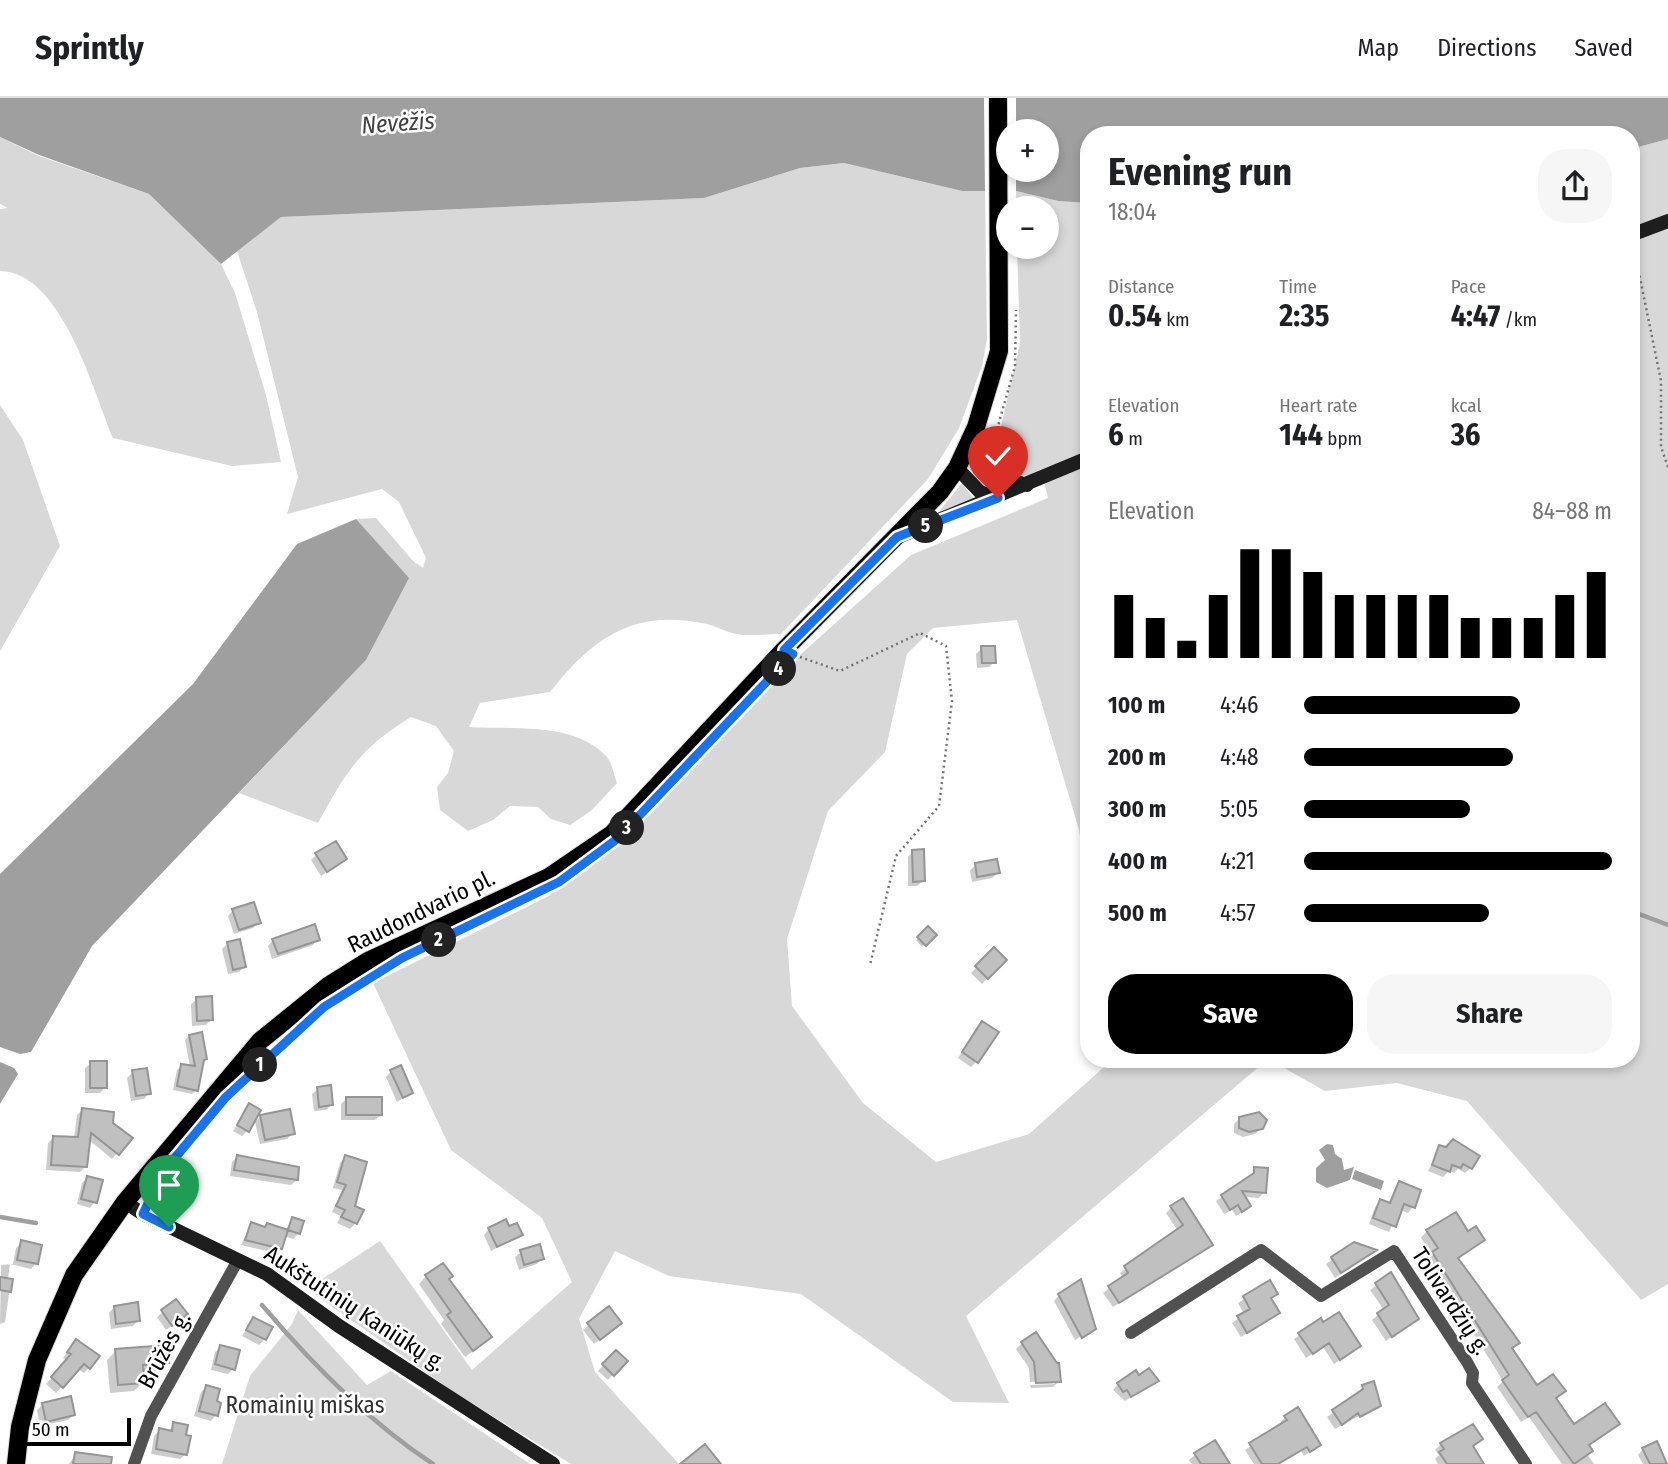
<!DOCTYPE html>
<html lang="en">
<head>
<meta charset="utf-8">
<style>
  :root { --surface:#fff; --page:#f6f6f6; --text:#202124; --muted:#757577; --line:#e0e0e0; --accent:#000 }
  body { margin:0; font-family:"Fira Sans Condensed",sans-serif; background:var(--page); color:var(--text); height:100vh; display:flex; flex-direction:column; font-size:26px; white-space:nowrap }
  * { box-sizing:border-box; margin:0 }
  p { font-size:23px; color:var(--muted) }
  .icon { flex:none; width:38px; height:38px; fill:none; stroke:currentColor; stroke-width:2; stroke-linecap:round; stroke-linejoin:round }
  .map { position:relative; flex:1; overflow:hidden }
  .side { position:absolute; left:1080px; top:28px; width:560px; height:942px; display:flex; flex-direction:column; background:var(--surface); border-radius:28px; box-shadow:0 4px 10px #0003 }
  .side>* { flex:none }
  .tools { position:absolute; left:996px; top:21px; display:grid; gap:14px }
  .tools a { display:grid; place-items:center; width:63px; height:63px; border-radius:50%; background:var(--surface); box-shadow:0 4px 10px #0003; font-size:35px }
  .scale { position:absolute; left:21px; bottom:18px; width:110px; box-sizing:border-box; padding-left:7px; border:4px solid #000; border-top:0; font-size:19px; line-height:24px; white-space:nowrap; color:#000; -webkit-text-stroke:5px #fff; paint-order:stroke }
  .pin { position:absolute; display:grid; place-items:center; width:60px; height:60px; color:#fff; margin:-72px -30px; border-radius:50% 50% 50% 0; rotate:-45deg; box-shadow:0 0 7px #0007 }
  .pin .icon { rotate:45deg }
  .km { position:absolute; width:35px; height:35px; margin:-18px; border-radius:50%; background:#222; color:#fff; font-size:19px; line-height:35px; text-align:center }
  .round { display:grid; place-items:center; flex:none; width:74px; height:74px; border-radius:28px; background:var(--page) }
  .head { display:flex; align-items:center; justify-content:space-between; height:119px; padding:0 28px }
  h1 { font-size:38px; font-weight:700; line-height:52px }
  .figures { display:grid; grid-template-columns:repeat(3,1fr); gap:10px; height:119px; padding:7px 28px }
  .figures div { display:grid; align-content:center }
  .figures b { font-size:30px; font-weight:700 }
  .figures small { font-size:19px; font-weight:400 }
  .figures p { font-size:19px }
  .chart { height:196px; padding:14px 28px }
  .chart p { display:flex; justify-content:space-between }
  .chart svg { width:100%; height:126px; margin-top:7px; stroke:var(--accent); stroke-width:6 }
  .cta { display:flex; gap:14px; margin-top:auto; padding:14px 28px }
  .cta a { flex:1; height:80px; border-radius:28px; background:var(--accent); color:#fff; font-size:28px; font-weight:700; line-height:80px; text-align:center }
  .cta a+a { background:var(--page); color:var(--text) }
  ul { padding:0 28px; list-style:none; font-size:23px }
  li { display:grid; grid-template-columns:112px 84px 1fr; align-items:center; height:52px }
  li i { height:18px; border-radius:9px; background:var(--accent) }
  header { display:flex; align-items:center; gap:42px; box-sizing:border-box; height:98px; padding:0 35px; background:var(--surface); border-bottom:2px solid var(--line) }
  header strong { font-size:33px }
  nav { display:flex; gap:38px; margin-inline-start:auto; font-size:24px }
  .map>svg:first-child { display:block }
</style>
</head>
<body>
<header>
<strong>Sprintly</strong>
<nav><a>Map</a><a>Directions</a><a>Saved</a></nav>
</header>
<div class="map">
<svg width="1668" height="1366" viewBox="0 0 1668 1366">
  <rect width="100%" height="100%" fill="#fff"/>
  <!-- green -->
  <path fill="#d8d8d8" d="M0 39 39 58 149 96 221 166 235 195 266 297 281 364 232 368 113 340C93 293 62 174 0 173V111L8 110 0 106Z
    M1668 41V1186L1641 1202 1467 1003 1397 985 1325 993 1268 961 966 1218 1009 1305 953 1304 801 1196 669 1178 615 1153 579 1221 595 1274 679 1366H571L458 1297 307 1191 380 1143 472 1272 572 1184 542 1120 451 1052 373 885 547 799 586 773 638 729 790 566 911 457 1048 400 1041 371 1030 378 1018 377 1001 361 996 350 1020 245 1017 149H1046V110H1016V93L1058 103 1088 105V794L1079 732 1017 522 933 530 907 556 885 654 828 713 787 841 792 908 863 1005 936 1064 1029 1036 1113 961H1631V51Z
    M844 65 962 93H985L987 241 982 268 959 330 928 381 781 536C766 536 747 539 732 535 724 533 716 528 707 526 633 510 593 540 550 594L480 605 469 629C513 632 574 623 607 659 612 665 614 677 617 685L592 712 570 727 551 721 538 709 510 708 493 722 468 733 440 712 437 689 448 675 454 653 436 628 411 619C360 650 346 674 318 725L239 695 366 562 408 481 356 421 376 420 413 463 423 470 426 460 399 404 382 391 287 416 298 379 257 214 237 153 281 119 704 100 800 70Z
    M0 307 23 342 60 448 0 553Z
    M962 385 974 401 937 416Z
    M298 1212 367 1287 391 1273 530 1366H222L250 1278 292 1226Z"/>
  <!-- water -->
  <path fill="#9f9f9f" fill-rule="evenodd" d="M0 0H1668V41L1631 51V37H1088V105L1058 103 1016 93H962L844 65 800 70 704 100 281 119 221 166 149 96 39 57 0 39ZM1008 33H1046V72H1008Z
    M356 421 409 480 366 562 92 848 31 954 20 956 0 949V776L193 586 297 446Z
    M0 964 14 970 18 976 0 1006Z
    M1327 1046 1333 1047 1335 1056 1342 1061 1344 1072 1354 1069 1350 1082 1327 1090 1316 1084V1070L1325 1062 1319 1052Z
    M1355 1072 1384 1083 1381 1092 1352 1081Z"/>
  <!-- pier -->
  <path fill="#fff" d="M984 0H1016V33H1008V72H1016V97L985 96Z"/>
  <!-- shadow -->
  <path fill="#0003" d="M982 550 995 564 989 569 977 570 976 556Z
    M913 753 923 783 917 788H908V759Z
    M316 757 345 761 321 778 311 762Z
    M976 767 998 775 992 780 972 784 970 772Z
    M233 812 259 824 253 830 234 836 228 818Z
    M928 831 934 837 922 849 916 842Z
    M318 841 313 847 272 861 268 848 273 842Z
    M228 845 244 868 239 874 228 876 222 851Z
    M994 851 1005 862 982 886 971 875Z
    M197 901 211 922 206 927 192 928 191 906Z
    M977 931V963L971 969 958 960Z
    M189 938 202 963 197 992 192 996 173 992 177 972 182 968 190 969 185 942Z
    M91 965 105 989 100 995H85V970Z
    M391 973 411 995 397 1004 386 979Z
    M133 974 149 995 144 1001 131 1003 127 980Z
    M318 991 332 1006 326 1012 314 1013 312 996Z
    M346 1001 381 1017 375 1022H341V1006Z
    M250 1008 247 1033 242 1038 233 1033Z
    M82 1012 111 1026 130 1041 112 1061 89 1042 86 1068 80 1074 46 1072 48 1045 53 1040H74L77 1017Z
    M261 1018 293 1035 287 1041 260 1046 255 1024Z
    M1240 1020 1261 1030 1255 1036 1243 1039 1234 1035V1026Z
    M1440 1049 1471 1070 1465 1075 1458 1071 1454 1075 1449 1073 1443 1079 1428 1073Z
    M238 1058 297 1082 291 1087 230 1078 232 1064Z
    M345 1059 356 1125 350 1131 337 1125 341 1118 332 1114 342 1092 333 1090 340 1065Z
    M1255 1071 1264 1094 1259 1100 1243 1099 1244 1113 1236 1118 1232 1112 1224 1116 1216 1103 1249 1080Z
    M87 1080 95 1104 90 1110 77 1106 82 1085Z
    M1399 1085 1413 1109 1408 1115 1400 1112 1389 1134 1369 1126 1375 1109 1381 1103 1388 1106Z
    M1172 1109 1211 1147 1113 1209 1103 1195 1123 1180 1120 1175 1178 1133 1166 1115Z
    M292 1121 299 1135 293 1141 284 1138 275 1155 241 1147 251 1126 285 1133Z
    M489 1131H508L521 1136 491 1153 484 1137Z
    M1427 1133 1468 1135 1483 1142 1457 1162 1536 1289 1563 1293 1554 1301 1573 1329 1618 1325 1588 1348 1587 1356 1594 1366H1562L1529 1319 1521 1324 1497 1289 1503 1283 1427 1161 1432 1156 1421 1140Z
    M22 1144 37 1165 31 1171 10 1166 8 1182H11L5 1224 0 1226 1 1167 13 1166 16 1150Z
    M1354 1146 1374 1153 1335 1180 1326 1166Z
    M521 1154 542 1160 537 1166 519 1172 515 1159Z
    M1391 1177 1417 1221 1386 1243 1372 1222 1384 1212 1370 1192Z
    M426 1178 447 1182 483 1246 465 1259 441 1226 444 1222 419 1186Z
    M1269 1185 1276 1196 1270 1201 1278 1215 1241 1239 1232 1225 1244 1216 1238 1205Z
    M1059 1197 1091 1232 1075 1242 1054 1203Z
    M176 1203 180 1222 166 1232 157 1219Z
    M114 1209 138 1222 133 1228 111 1231 109 1215Z
    M609 1210 614 1230 594 1246 583 1232Z
    M253 1221 265 1241 259 1247 242 1238Z
    M1320 1223 1353 1253 1334 1266 1323 1249 1306 1260 1294 1241Z
    M1022 1245 1059 1283 1053 1289 1031 1290 1030 1287 1055 1286V1282L1030 1284 1029 1270 1016 1251Z
    M71 1249 89 1270 84 1275 78 1271 56 1295 46 1286 67 1263 63 1260Z
    M221 1249 233 1271 228 1276 211 1272 215 1254Z
    M116 1253 167 1264 158 1273 142 1274 143 1284 134 1293 110 1295 107 1262Z
    M616 1254 625 1263 608 1282 598 1273Z
    M1156 1283 1125 1303 1113 1292 1118 1286Z
    M1363 1288 1379 1307 1335 1331 1327 1319 1358 1296Z
    M207 1289 215 1304 216 1317 211 1323 194 1318 201 1294Z
    M43 1306 73 1317 68 1322 40 1328 37 1312Z
    M1285 1319 1319 1347 1304 1358 1301 1353 1279 1366H1254L1245 1352 1282 1327 1280 1325Z
    M174 1326 186 1356 180 1361 151 1356 154 1338 160 1332 168 1334Z
    M1481 1341 1471 1349 1476 1366H1438L1435 1361 1439 1357 1435 1352 1441 1346Z
    M1214 1344 1228 1366H1192L1189 1362 1195 1357Z
    M1643 1351 1664 1366H1643L1638 1357Z
    M76 1356 87 1366H69Z"/>
  <g fill="none" stroke-linecap="round" stroke-linejoin="round">
    <!-- stream -->
    <path stroke="#9f9f9f" stroke-width="4.5" d="M1631 813 1668 827
      M0 1119 36 1125
      M262 1207C312 1266 369 1324 433 1366"/>
  </g>
  <!-- building -->
  <path fill="#c0c0c0" stroke="#959595" stroke-width="2" d="M981 548H995L996 565H982Z
    M336 743 347 761 327 774 315 755Z
    M924 751 925 783 913 784 912 752Z
    M997 761 1000 775 977 779 975 765Z
    M254 804 261 825 239 832 232 811Z
    M315 826 320 842 278 856 272 841Z
    M928 828 937 837 926 848 917 839Z
    M240 841 246 869 233 872 227 844Z
    M994 849 1007 862 988 881 975 868Z
    M212 898 213 922 197 923 196 899Z
    M982 923 999 934 978 965 962 954Z
    M202 934 207 961 204 962 198 993 177 988 181 966 195 968 189 937Z
    M90 963H107V990H90Z
    M401 967 413 995 403 1000 390 972Z
    M147 970 151 996 136 998 132 972Z
    M331 987 333 1007 319 1009 317 989Z
    M346 999H382V1017H346Z
    M249 1005 261 1012 249 1034 237 1027Z
    M82 1010 114 1014 113 1025 133 1040 119 1057 91 1035 87 1069 51 1067 53 1038 78 1039Z
    M290 1011 295 1036 265 1042 260 1017Z
    M1259 1014 1267 1022 1263 1031 1249 1034 1239 1030V1019Z
    M1453 1041 1480 1058 1472 1071 1463 1066 1461 1070 1452 1067 1450 1074 1432 1067 1439 1047 1446 1049Z
    M237 1057 299 1069 298 1082 234 1072Z
    M345 1057 367 1064 355 1108 364 1112 357 1126 341 1119 345 1112 336 1108 346 1087 337 1084Z
    M1254 1069 1268 1070 1266 1095 1242 1093 1251 1108 1242 1114 1238 1107 1230 1112 1221 1097 1254 1075Z
    M87 1078 103 1082 97 1105 81 1101Z
    M1399 1083 1421 1092 1415 1110 1404 1106 1396 1129 1373 1120 1380 1101 1390 1105Z
    M1183 1100 1213 1147 1119 1205 1108 1188 1128 1175 1124 1168 1183 1127 1170 1108Z
    M1456 1114 1468 1133 1476 1128 1485 1142 1458 1160 1520 1245 1512 1250 1537 1287 1553 1276 1566 1293 1556 1300 1574 1326 1605 1305 1620 1326 1589 1347 1593 1353 1574 1366 1536 1314 1528 1319 1502 1282 1509 1277 1432 1154 1438 1150 1426 1132Z
    M292 1119 304 1123 300 1136 288 1132Z
    M506 1121 509 1128 517 1125 523 1137 497 1149 488 1130Z
    M251 1124 265 1129 267 1125 288 1132 282 1151 245 1142Z
    M21 1142 42 1147 38 1166 17 1162Z
    M1354 1144 1377 1152 1341 1175 1331 1159Z
    M540 1146 544 1161 524 1167 520 1152Z
    M443 1165 453 1178 449 1181 492 1239 473 1253 447 1217 451 1214 425 1177Z
    M1391 1174 1419 1221 1392 1239 1377 1215 1389 1207 1375 1185Z
    M0 1179 13 1181 11 1194 0 1192Z
    M1081 1181 1096 1231 1082 1240 1058 1196Z
    M1270 1182 1278 1196 1271 1200 1280 1215 1247 1235 1237 1218 1250 1211 1243 1198Z
    M176 1201 188 1216 172 1228 161 1212Z
    M138 1204 140 1223 116 1226 114 1208Z
    M609 1208 622 1225 600 1242 587 1225Z
    M1339 1214 1361 1248 1340 1262 1329 1245 1313 1256 1298 1235 1321 1220 1323 1224Z
    M253 1219 273 1229 266 1242 246 1232Z
    M1036 1234 1057 1265H1059L1061 1284 1036 1285 1034 1264 1021 1244Z
    M76 1241 100 1258 90 1271 84 1266 63 1290 51 1279 71 1256 67 1254Z
    M167 1247 169 1265 143 1267 145 1285 118 1287 115 1251Z
    M220 1247 240 1252 235 1272 215 1266Z
    M616 1252 628 1263 614 1278 602 1266Z
    M1149 1270 1159 1283 1131 1299 1127 1292 1123 1294 1117 1285 1136 1272 1139 1277Z
    M1374 1283 1381 1308 1360 1319 1358 1315 1342 1327 1332 1312 1363 1291 1362 1287Z
    M206 1287 220 1291 217 1303 221 1305 218 1318 199 1313Z
    M71 1298 75 1317 46 1324 42 1305Z
    M1298 1309 1321 1347 1310 1354 1307 1349 1278 1366H1262L1249 1345 1287 1322 1284 1318Z
    M173 1324 188 1327 186 1337 191 1338 187 1357 156 1351 159 1330 172 1333Z
    M1473 1326 1483 1341 1473 1348 1484 1366H1447L1439 1354 1444 1351 1440 1345Z
    M1215 1342 1230 1366H1201L1194 1355Z
    M1657 1343 1667 1366H1650L1642 1350Z
    M705 1346 721 1366H680Z
    M75 1354 112 1359 111 1366H73Z"/>
  <g fill="none" stroke-linecap="round" stroke-linejoin="round">
    <defs>
      <path id="primary" d="M16 1366 20 1329 37 1262 74 1177 125 1104 260 943 328 888 368 863 549 779 612 736 784 552 940 394 957 370 976 329 999 253 998 0"/>
    </defs>
    <!-- primary casing -->
    <use href="#primary" stroke="#dbdbdb" stroke-width="20"/>
    <!-- path -->
    <path stroke="#737373" stroke-width="2.5" stroke-dasharray="2 3.5" stroke-linecap="butt" d="M1631 164 1639 175 1661 283V349L1668 369
      M994 342 1015 268 1016 212
      M800 559 840 573 920 535 946 548 952 603 939 708 896 758 870 867
      M269 960 282 948"/>
    <!-- street -->
    <path stroke="#515151" stroke-width="12" d="M1131 1235 1261 1152 1321 1198 1394 1153 1467 1264 1473 1275 1472 1285 1526 1366
      M134 1366 151 1318 238 1162"/>
    <!-- secondary -->
    <path stroke="#1e1e1e" stroke-width="14" d="M1631 137 1668 123
      M976 329C984 367 989 377 1027 387
      M957 370 980 394 997 400
      M898 439 1088 360
      M125 1104 143 1116 267 1176 339 1228 553 1366"/>
    <!-- primary -->
    <use href="#primary" stroke="#000" stroke-width="18"/>
  </g>
  <g fill="none" stroke-linecap="round" stroke-linejoin="round">
    <defs>
      <path id="route" d="M169 1129 143 1116 163 1074 226 999 324 909 402 860 559 784 617 741 793 556 784 552 897 439 998 400"/>
    </defs>
    <!-- route casing -->
    <use href="#route" stroke="#fff" stroke-width="14"/>
    <!-- route -->
    <use href="#route" stroke="#1a73e8" stroke-width="9"/>
  </g>
  <g text-anchor="middle" stroke-width="5" stroke-linejoin="round" paint-order="stroke">
    <!-- street labels -->
    <g font-size="23" fill="#000" stroke="#fff">
      <text transform="translate(421 813) rotate(-26)" y="8">Raudondvario pl.</text>
      <text transform="translate(1451 1203) rotate(57)" y="8">Tolivardžių g.</text>
      <text transform="translate(355 1210) rotate(33)" y="8">Aukštutinių Kaniūkų g.</text>
      <text transform="translate(164 1252) rotate(-61)" y="8">Brūžės g.</text>
    </g>
    <!-- park labels -->
    <g font-size="23" fill="#2f2f2f" stroke="#fff">
      <text x="305" y="1315">Romainių miškas</text>
    </g>
    <!-- water labels -->
    <g font-size="24" font-style="italic" fill="#404040" stroke="#fff">
      <text transform="translate(398 25) rotate(-4)" y="8">Nevėžis</text>
    </g>
  </g>
</svg>
<div class="tools">
<a>+</a>
<a>−</a>
</div>
<div class="scale">50 m</div>
<div class="pin" style="left:169px;top:1129px;background:#1e9e55"><svg class="icon" aria-label="arrive" viewBox="0 0 24 24"><path d="M6 21V4h12l-3 4 3 4H6"/></svg></div>
<div class="pin" style="left:998px;top:400px;background:#d93025"><svg class="icon" aria-label="check" viewBox="0 0 24 24"><path d="M5 12l5 5 9-10"/></svg></div>
<b class="km" style="left:260px;top:967px">1</b>
<b class="km" style="left:439px;top:842px">2</b>
<b class="km" style="left:627px;top:730px">3</b>
<b class="km" style="left:779px;top:571px">4</b>
<b class="km" style="left:926px;top:428px">5</b>
<section class="side">
<div class="head"><div><h1>Evening run</h1><p>18:04</p></div><a class="round"><svg class="icon" aria-label="share" viewBox="0 0 24 24"><path d="M12 15V3M7 8l5-5 5 5M5 13v7h14v-7"/></svg></a></div>
<div class="figures">
<div><p>Distance</p><b>0.54<small> km</small></b></div>
<div><p>Time</p><b>2:35</b></div>
<div><p>Pace</p><b>4:47<small> /km</small></b></div>
</div>
<div class="figures">
<div><p>Elevation</p><b>6<small> m</small></b></div>
<div><p>Heart rate</p><b>144<small> bpm</small></b></div>
<div><p>kcal</p><b>36</b></div>
</div>
<div class="chart"><p><span>Elevation</span>84–88 m</p>
<svg viewBox="0 0 160 44" preserveAspectRatio="none"><path d="M5 44V22M15 44V30M25 44V38M35 44V22M45 44V6M55 44V6M65 44V14M75 44V22M85 44V22M95 44V22M105 44V22M115 44V30M125 44V30M135 44V30M145 44V22M155 44V14"/></svg>
</div>
<ul>
<li><b>100 m</b>4:46<i style="width:70%"></i></li>
<li><b>200 m</b>4:48<i style="width:68%"></i></li>
<li><b>300 m</b>5:05<i style="width:54%"></i></li>
<li><b>400 m</b>4:21<i style="width:100%"></i></li>
<li><b>500 m</b>4:57<i style="width:60%"></i></li>
</ul>
<div class="cta"><a>Save</a><a>Share</a></div>
</section>
</div>
</body>
</html>
